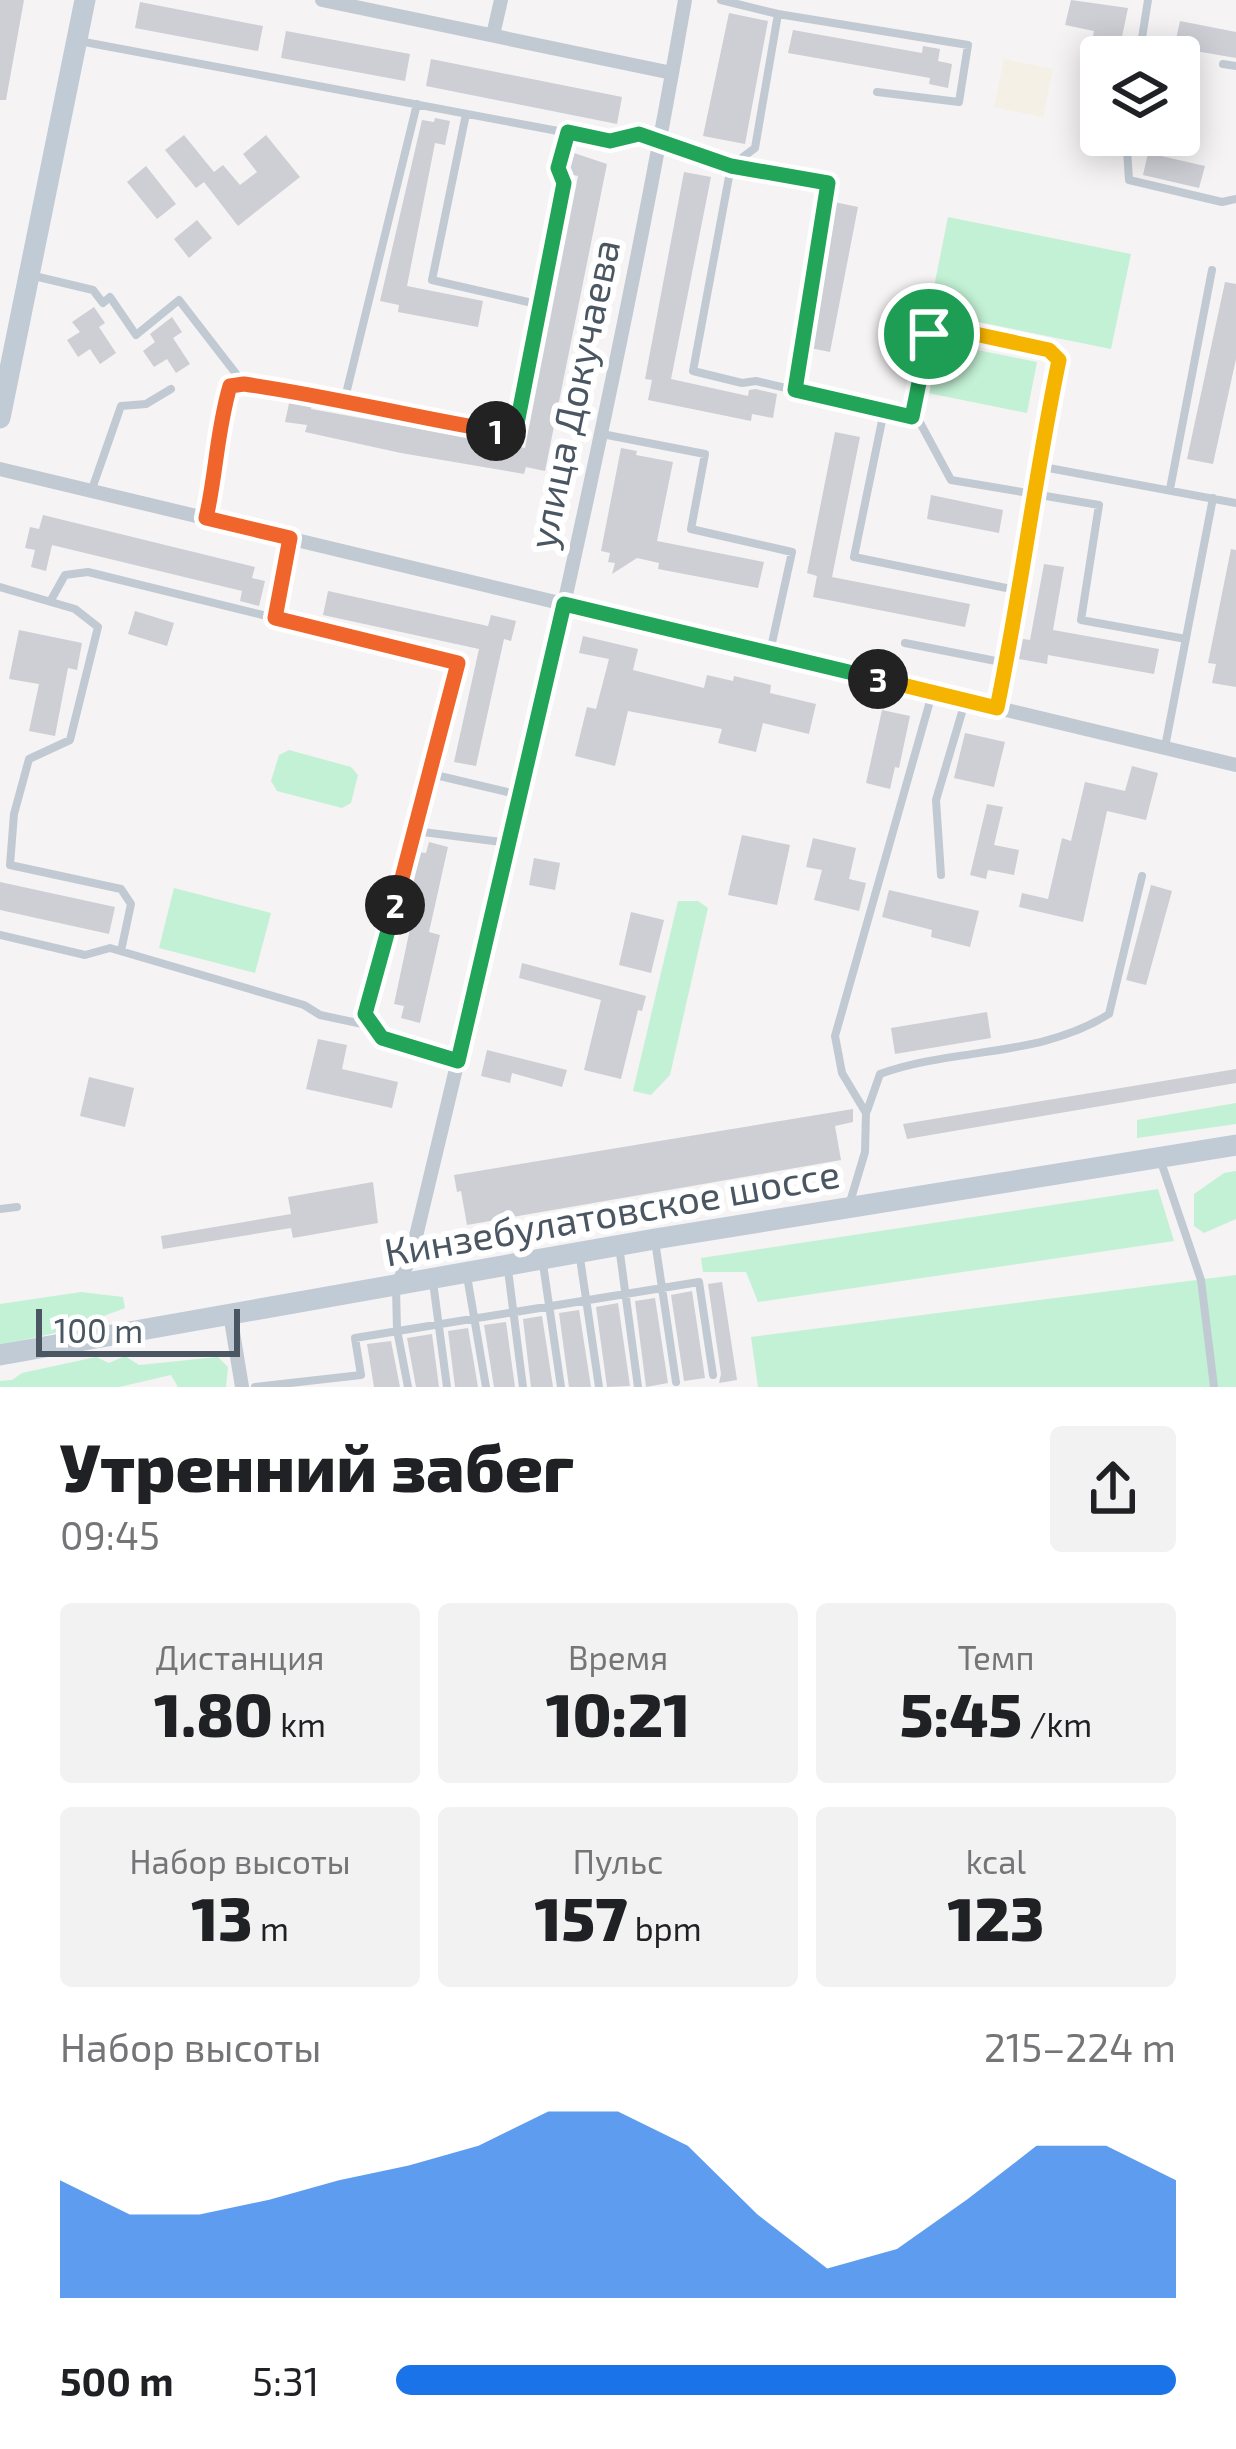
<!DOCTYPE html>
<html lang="ru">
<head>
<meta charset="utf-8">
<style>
  :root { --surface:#fff; --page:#f2f2f2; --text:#202124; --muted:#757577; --accent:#1a73e8 }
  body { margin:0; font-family:"Exo 2",sans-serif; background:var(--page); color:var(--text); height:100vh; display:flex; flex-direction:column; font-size:45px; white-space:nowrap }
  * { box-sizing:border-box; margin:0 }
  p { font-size:39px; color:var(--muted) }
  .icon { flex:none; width:66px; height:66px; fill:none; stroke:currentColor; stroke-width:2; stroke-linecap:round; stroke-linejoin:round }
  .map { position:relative; height:1387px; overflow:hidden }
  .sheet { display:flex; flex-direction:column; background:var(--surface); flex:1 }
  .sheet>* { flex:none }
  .controls { position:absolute; left:1080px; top:36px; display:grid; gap:24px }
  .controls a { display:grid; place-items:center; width:120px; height:120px; border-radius:12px; background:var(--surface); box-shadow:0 6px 30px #0003; font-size:60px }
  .scale { position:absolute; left:36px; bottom:30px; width:204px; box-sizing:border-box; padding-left:12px; border:6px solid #4a5661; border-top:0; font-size:33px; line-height:42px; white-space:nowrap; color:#4a5661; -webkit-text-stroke:9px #fff; paint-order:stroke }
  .pin { position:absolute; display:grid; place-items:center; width:102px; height:102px; color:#fff; margin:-51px; border:6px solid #fff; border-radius:50%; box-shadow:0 3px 12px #0007 }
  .km { position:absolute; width:60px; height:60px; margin:-30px; border-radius:50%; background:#222; color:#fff; font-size:33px; line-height:60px; text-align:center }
  .round { display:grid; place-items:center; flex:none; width:126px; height:126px; border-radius:12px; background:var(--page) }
  .summary { display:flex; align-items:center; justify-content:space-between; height:204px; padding:0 60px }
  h1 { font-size:66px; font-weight:800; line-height:90px }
  .stats { display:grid; grid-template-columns:repeat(3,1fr); gap:18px; height:204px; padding:12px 60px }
  .stats div { display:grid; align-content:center; border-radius:12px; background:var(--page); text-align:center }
  .stats b { font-size:60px; font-weight:800 }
  .stats small { font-size:33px; font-weight:400 }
  .stats p { font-size:33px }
  .chart { height:336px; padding:24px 60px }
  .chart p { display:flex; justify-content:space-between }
  .chart svg { width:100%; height:216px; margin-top:12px; fill:var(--accent); opacity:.7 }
  ul { padding:0 60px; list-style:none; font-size:39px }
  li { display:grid; grid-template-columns:192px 144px 1fr; align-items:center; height:90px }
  li i { height:30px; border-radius:15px; background:var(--accent) }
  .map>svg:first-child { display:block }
</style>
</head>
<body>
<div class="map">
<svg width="1236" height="1387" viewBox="0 0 1236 1387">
  <rect width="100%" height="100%" fill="#f5f3f3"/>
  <!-- green -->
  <path fill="#c3f1d5" d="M948 217 1131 254 1111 349 929 312Z
    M938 342 1037 362 1027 413 928 393Z
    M289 750 351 767 358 775 351 803 342 808 277 791 271 781 279 755Z
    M174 888 271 913 255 973 159 948Z
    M678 901H698L708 908 670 1075 651 1095 633 1091Z
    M1236 1103V1124L1137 1138V1120Z
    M1236 1171V1219L1204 1233 1194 1226V1194L1224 1173Z
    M1158 1189 1174 1241 758 1302 746 1272H703L701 1258Z
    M1236 1275V1387H758L751 1337Z
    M81 1292 123 1297 125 1308 64 1331 0 1345V1304Z
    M125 1356 139 1365 218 1357 228 1367 226 1387H178L171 1375 119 1387H0V1381L12 1380 22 1373 96 1357 109 1363Z"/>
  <!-- sand -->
  <path fill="#f5f0e5" d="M1004 59 1053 69 1043 117 994 107Z"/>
  <!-- building -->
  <path fill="#cdcfd5" d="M0 0H24L6 100H0Z
    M1071 0 1128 8 1122 37 1116 36 1111 57H1101V64L1087 61 1094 31 1065 25Z
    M140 2 263 26 258 51 135 28Z
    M729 13 768 21 745 144 703 136Z
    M1180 21 1236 32V58L1178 48 1176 57H1159L1162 41 1175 44Z
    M793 30 922 53 923 46 940 49 938 61 952 64 948 88 929 84 930 78 788 53Z
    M286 31 410 54 405 81 281 58Z
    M431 59 622 97 617 124 426 86Z
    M435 118 450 121 445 145 435 143 407 286 483 301 478 327 398 312 399 305 380 301 422 120 434 122Z
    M184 135 214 172 223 165 240 185 257 172 243 154 266 135 300 177 238 226 204 182 196 188 165 150Z
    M574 153 607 164 545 471 526 467 524 474 401 453 305 432 307 425 285 422 290 399 312 402 311 409 525 448 578 176 569 174Z
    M1148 153 1205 166 1199 188 1143 175Z
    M146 166 176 204 157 219 127 182Z
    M684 172 711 177 671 379 748 396 749 390 756 389 777 394 773 418 752 414 751 421 648 400 652 380 645 379Z
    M834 202 858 207 830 352 810 348Z
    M197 220 212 238 189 258 174 239Z
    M1225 282 1236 284V359L1213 464 1187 459Z
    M94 307 105 323 99 327 116 353 100 364 90 349 78 357 67 340 80 332 72 322Z
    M172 317 182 332 173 338 190 364 176 373 167 359 154 367 143 351 155 342 150 334Z
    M835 432 860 437 832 577 970 604 965 627 813 597 817 576 807 573Z
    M621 448 637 451 636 455 673 462 657 541 764 562 758 588 658 569 659 563 637 558 612 574 615 563 608 562 610 553 601 551Z
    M931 495 1003 510 999 533 927 519Z
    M43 515 255 567 252 578 265 581 259 606 240 601 242 591 52 545 46 571 31 567 35 550 25 548 30 527 39 529Z
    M1231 549 1236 550V687L1212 683 1216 664 1208 663Z
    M1044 564 1064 567 1053 630 1159 649 1154 674 1048 655 1047 664 1019 659 1023 639 1030 640Z
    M328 591 488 626 491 615 516 621 511 641 504 639 476 766 454 762 479 649 323 615Z
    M135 611 174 623 167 646 128 634Z
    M19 630 82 643 77 670 68 668 55 736 29 731 39 684 9 679Z
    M583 636 638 649 633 670 704 688 707 675 733 681 734 676 771 685 770 693 816 704 809 734 763 723 756 752 718 743 722 729 628 711 615 766 575 756 587 707 596 709 609 659 579 653Z
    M882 710 910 716 899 768 895 767 890 789 866 783Z
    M965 733 1005 742 994 787 954 778Z
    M1132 766 1158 773 1146 820 1107 811 1083 922 1019 907 1022 893 1048 899 1062 838 1071 841 1085 782 1125 791Z
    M987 804 1003 807 994 845 1019 850 1014 875 988 870 986 879 970 875Z
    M742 835 790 845 777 905 728 895Z
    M813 838 856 848 849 879 866 883 859 911 814 900 822 870 806 867Z
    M429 842 448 847 429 932 440 935 420 1023 401 1018 404 1006 394 1004 410 929 398 926 418 852 426 853Z
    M534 858 560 863 555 890 529 885Z
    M0 882 115 907 109 934 0 910Z
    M1151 885 1172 891 1146 985 1126 980Z
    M889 890 979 911 970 947 931 937 932 930 882 917Z
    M631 912 664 920 651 973 619 965Z
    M522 963 646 996 642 1011 638 1010 621 1079 584 1070 601 1000 519 978Z
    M987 1012 991 1038 895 1054 891 1028Z
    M318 1039 347 1045 342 1069 398 1082 392 1108 306 1089Z
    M487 1050 567 1070 562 1087 512 1073 510 1083 481 1076Z
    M1236 1069V1083L907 1139 903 1124Z
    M89 1077 134 1088 125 1127 80 1116Z
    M853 1109V1122L835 1126 841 1160 467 1225 461 1191 457 1192 454 1175Z
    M373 1182 378 1223 293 1238 291 1228 163 1249 161 1236 291 1214 288 1197Z
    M722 1282 737 1380 719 1383 721 1374 708 1284Z
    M692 1291 705 1378 684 1381 671 1295Z
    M655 1298 668 1383 646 1387 635 1301Z
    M618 1303 630 1386 607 1387 596 1307Z
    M579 1310 591 1387H569L559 1313Z
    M542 1316 553 1387H531L523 1319Z
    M506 1322 515 1387H494L484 1325Z
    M468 1328 478 1387H455L448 1331Z
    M432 1334 439 1387H416L407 1338Z
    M391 1341 400 1387H374L367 1344Z"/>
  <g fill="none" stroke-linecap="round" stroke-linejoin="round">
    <!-- lane -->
    <path stroke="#c1cad2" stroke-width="8" d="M721 0 778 14
      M79 41 611 141 639 134 658 141
      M1139 57 1148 0
      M1223 64 1236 66
      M877 92 959 102 968 45 778 14 755 148 731 166 693 371 742 383 756 381 918 419 951 480 1099 505 1081 620 1186 639
      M466 114 432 280 541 305
      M1126 135 1129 180 1222 202 1236 199
      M661 143 731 166 828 183 795 390
      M30 275 93 290 103 303 110 297 136 335 179 300 244 384
      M344 402 417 104
      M884 411 854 557 1021 591
      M912 417 929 334 939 326 1049 350 1059 360 1038 466
      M602 434 705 454 691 529 792 552 770 652
      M92 489 121 406 146 404 171 389
      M1170 489 1212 270
      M207 517 230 386 244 384 332 397 357 408 515 434 564 183 558 168 568 132
      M0 587 75 609 98 627 70 740 29 759 14 814 10 865 121 889 131 904 121 951
      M51 600 65 575 88 572 458 663 427 773
      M275 618 290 538
      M905 643 1006 663
      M997 706 1021 591 1038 466 1236 503
      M1165 747 1213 498
      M415 831 427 773 520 795
      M941 875 936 800 965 702
      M0 935 85 955 110 948 304 1005 320 1015 372 1026
      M456 1061 382 1038 366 1014 415 831 509 843
      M867 1111 880 1074C954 1047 1040 1058 1109 1014L1142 876
      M1160 1159 1201 1280 1214 1387
      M850 1202 865 1152 866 1113 842 1073 835 1036 932 694
      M0 1209 17 1207
      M655 1241 676 1382
      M619 1246 638 1387
      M580 1258 599 1387
      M543 1264 561 1387
      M508 1270 523 1387
      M467 1276 486 1387
      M433 1282 447 1387
      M396 1288 397 1330 408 1387
      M255 1387 361 1375 355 1338 699 1282 713 1375"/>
    <!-- street -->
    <path stroke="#c1cad2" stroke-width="14" d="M322 0 672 73
      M493 35 501 0
      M0 469 1236 765
      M396 1287 411 1257C511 840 612 422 685 0
      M230 1314 242 1387"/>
    <!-- secondary -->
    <path stroke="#c1cbd6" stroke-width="21" d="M0 418 85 0
      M0 1355 655 1239 1236 1145"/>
  </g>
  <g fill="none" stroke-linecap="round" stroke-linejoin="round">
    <defs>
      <path id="split-1" d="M496 431 515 434 564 183 558 168 568 132 610 141 639 134 731 166 828 183 795 390 912 417 929 334"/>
      <path id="split-2" d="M395 905 458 663 275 618 290 538 206 518C216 475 217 429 230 386L244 384C329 396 411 417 496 431"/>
      <path id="split-3" d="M395 905 365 1014 382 1038 458 1061 564 604 878 679"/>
      <path id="split-4" d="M878 679 997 708C1021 592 1035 475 1059 360L1049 350 938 326 929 334"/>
    </defs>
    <!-- split-1 casing -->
    <use href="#split-1" stroke="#fff" stroke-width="24"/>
    <!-- split-2 casing -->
    <use href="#split-2" stroke="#fff" stroke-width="24"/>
    <!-- split-3 casing -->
    <use href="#split-3" stroke="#fff" stroke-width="24"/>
    <!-- split-4 casing -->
    <use href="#split-4" stroke="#fff" stroke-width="24"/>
    <!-- split-1 -->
    <use href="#split-1" stroke="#22a559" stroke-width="15"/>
    <!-- split-2 -->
    <use href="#split-2" stroke="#f0652b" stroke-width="15"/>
    <!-- split-3 -->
    <use href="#split-3" stroke="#22a559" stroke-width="15"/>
    <!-- split-4 -->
    <use href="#split-4" stroke="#f5b400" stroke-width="15"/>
  </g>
  <g text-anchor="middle" stroke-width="12" stroke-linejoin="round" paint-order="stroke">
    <!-- street labels -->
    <g font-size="39" fill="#4a5661" stroke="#fff">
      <text transform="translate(574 394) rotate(-78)" y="14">улица Докучаева</text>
      <text transform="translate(612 1213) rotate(-10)" y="14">Кинзебулатовское шоссе</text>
    </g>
  </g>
</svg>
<div class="controls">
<a><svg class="icon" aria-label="layers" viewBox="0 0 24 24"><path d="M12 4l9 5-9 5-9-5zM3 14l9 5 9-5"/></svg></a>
</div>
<div class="scale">100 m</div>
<div class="pin" style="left:929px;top:334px;background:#1e9e55"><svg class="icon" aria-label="arrive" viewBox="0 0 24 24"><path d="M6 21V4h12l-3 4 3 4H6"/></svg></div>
<b class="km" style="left:496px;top:431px">1</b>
<b class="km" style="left:395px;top:905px">2</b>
<b class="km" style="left:878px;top:679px">3</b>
</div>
<section class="sheet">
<div class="summary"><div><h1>Утренний забег</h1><p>09:45</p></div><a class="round"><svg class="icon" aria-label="share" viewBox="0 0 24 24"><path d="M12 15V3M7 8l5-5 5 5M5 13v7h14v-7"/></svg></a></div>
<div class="stats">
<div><p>Дистанция</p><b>1.80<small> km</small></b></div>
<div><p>Время</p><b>10:21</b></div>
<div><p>Темп</p><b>5:45<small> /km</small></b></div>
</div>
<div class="stats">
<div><p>Набор высоты</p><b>13<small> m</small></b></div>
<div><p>Пульс</p><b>157<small> bpm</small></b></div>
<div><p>kcal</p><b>123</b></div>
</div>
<div class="chart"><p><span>Набор высоты</span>215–224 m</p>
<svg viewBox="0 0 160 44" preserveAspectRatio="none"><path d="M0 44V20L10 27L20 27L30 24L40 20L50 17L60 13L70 6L80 6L90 13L100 27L110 38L120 34L130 24L140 13L150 13L160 20V44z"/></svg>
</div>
<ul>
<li><b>500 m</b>5:31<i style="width:100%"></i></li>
</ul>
</section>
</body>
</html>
